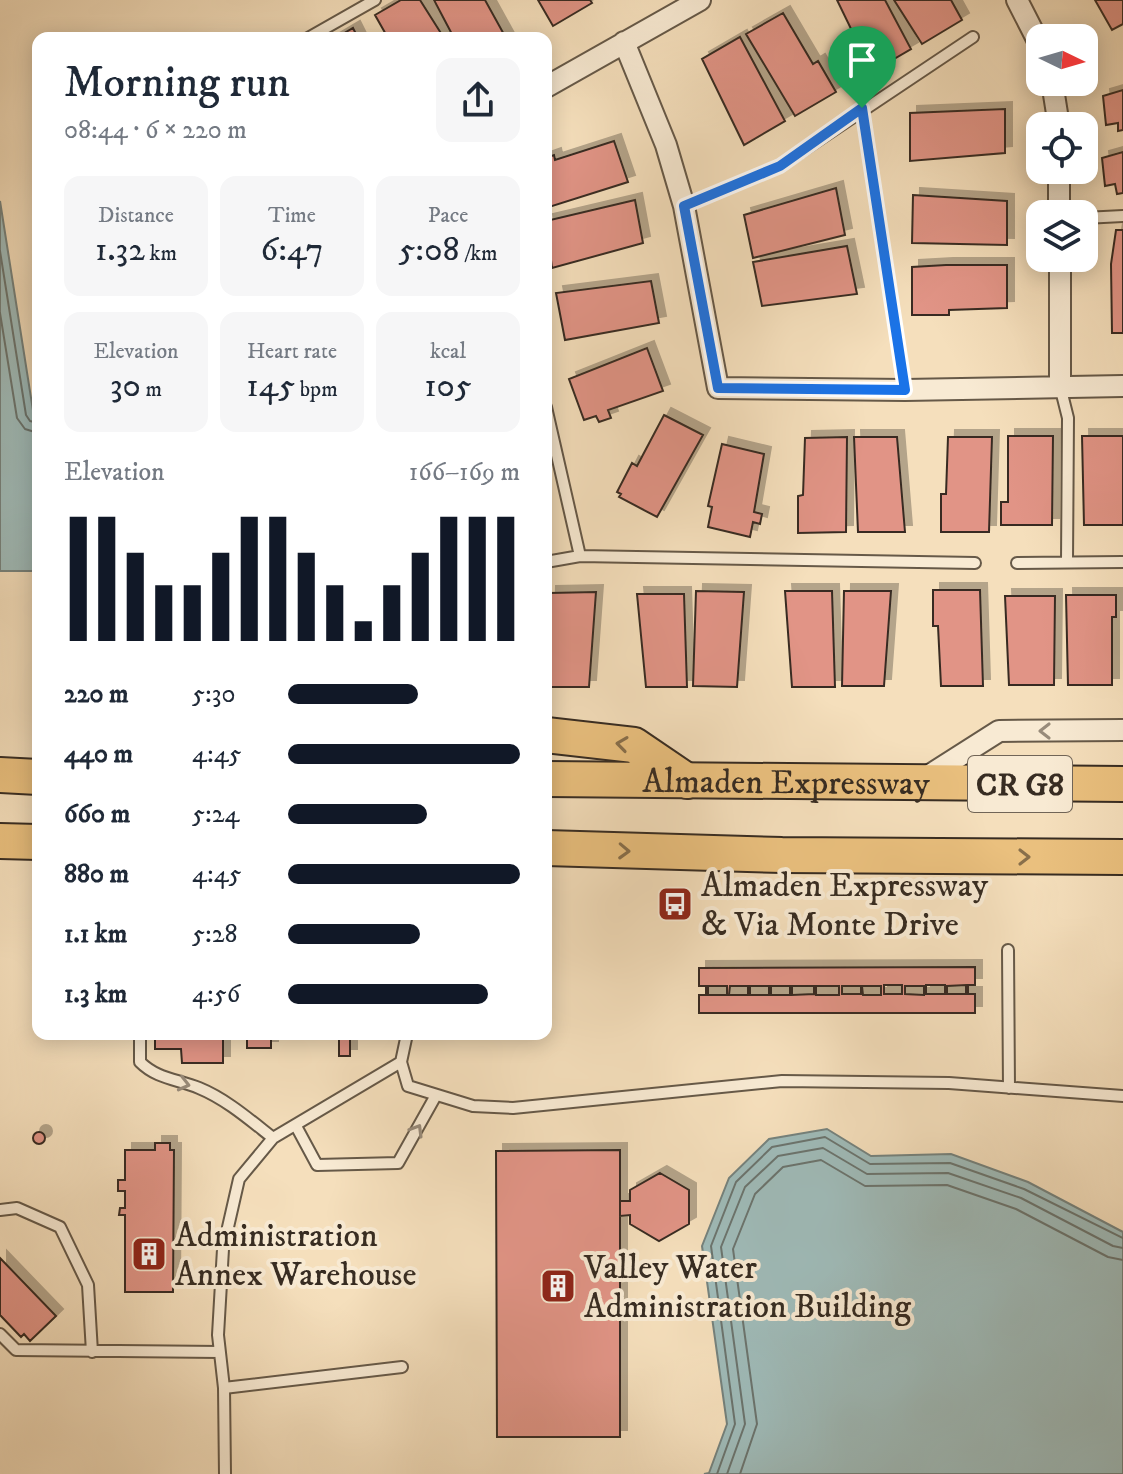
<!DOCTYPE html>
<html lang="en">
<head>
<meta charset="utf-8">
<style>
  :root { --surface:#fff; --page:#f6f6f7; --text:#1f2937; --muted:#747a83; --accent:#111827 }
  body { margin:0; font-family:"IM FELL DW Pica",serif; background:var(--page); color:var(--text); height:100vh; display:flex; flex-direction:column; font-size:30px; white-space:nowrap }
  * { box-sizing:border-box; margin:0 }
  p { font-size:26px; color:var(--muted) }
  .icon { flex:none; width:44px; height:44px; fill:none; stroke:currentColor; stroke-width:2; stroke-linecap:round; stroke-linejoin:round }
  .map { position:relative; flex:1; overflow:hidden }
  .side { position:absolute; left:32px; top:32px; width:520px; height:1008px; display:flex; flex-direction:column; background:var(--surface); border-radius:16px; box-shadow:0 4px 20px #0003 }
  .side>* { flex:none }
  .needle { width:52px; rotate:95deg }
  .controls { position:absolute; left:1026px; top:24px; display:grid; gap:16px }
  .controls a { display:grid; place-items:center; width:72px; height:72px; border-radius:16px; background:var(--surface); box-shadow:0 4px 20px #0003; font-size:40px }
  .pin { position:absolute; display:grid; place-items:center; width:68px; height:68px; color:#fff; margin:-82px -34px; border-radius:50% 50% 50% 0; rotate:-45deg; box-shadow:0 0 8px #0007 }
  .pin .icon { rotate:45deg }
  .round { display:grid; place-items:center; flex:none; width:84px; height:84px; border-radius:16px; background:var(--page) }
  .headline { display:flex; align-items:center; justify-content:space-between; height:136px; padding:0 32px }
  h1 { font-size:44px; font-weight:600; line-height:60px }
  .metrics { display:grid; grid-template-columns:repeat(3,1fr); gap:12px; height:136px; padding:8px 32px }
  .metrics div { display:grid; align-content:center; border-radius:16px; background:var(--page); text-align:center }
  .metrics b { font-size:34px; font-weight:600 }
  .metrics small { font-size:22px; font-weight:400 }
  .metrics p { font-size:22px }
  .chart { height:224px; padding:16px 32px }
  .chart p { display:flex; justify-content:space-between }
  .chart svg { width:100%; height:144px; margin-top:8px; stroke:var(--accent); stroke-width:6 }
  ul { padding:0 32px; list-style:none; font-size:26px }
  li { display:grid; grid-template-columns:128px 96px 1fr; align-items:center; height:60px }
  li i { height:20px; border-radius:10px; background:var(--accent) }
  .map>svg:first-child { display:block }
</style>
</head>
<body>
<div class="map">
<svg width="1123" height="1474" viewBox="0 0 1123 1474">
  <defs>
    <filter id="shadow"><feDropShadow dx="7" dy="-7" stdDeviation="0" flood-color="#0004"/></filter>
  </defs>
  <rect width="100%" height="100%" fill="#f5dfbc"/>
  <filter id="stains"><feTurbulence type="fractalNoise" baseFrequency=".0025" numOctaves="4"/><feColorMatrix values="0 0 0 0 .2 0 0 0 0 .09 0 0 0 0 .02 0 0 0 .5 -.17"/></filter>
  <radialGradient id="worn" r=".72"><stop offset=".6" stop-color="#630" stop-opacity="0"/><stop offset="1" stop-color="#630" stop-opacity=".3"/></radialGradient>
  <!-- water -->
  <path fill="#9fbbb9" stroke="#75827d" stroke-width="2" d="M0 201 38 442V571H0Z
    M827 1129 871 1156 951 1154 1028 1182 1123 1232V1474H704L709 1473 727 1424 702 1246 729 1178 769 1139Z"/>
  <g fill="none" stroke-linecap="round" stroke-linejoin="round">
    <!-- shore -->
    <path stroke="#6b746e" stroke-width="2" d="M0 251 26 415 30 421 38 423
      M0 313 17 418 25 429 38 433
      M717 1474 735 1424 711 1246 736 1182 772 1147 825 1137 870 1164 950 1163 1024 1189 1123 1238
      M727 1474 745 1424 721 1247 745 1187 778 1156 823 1148 867 1174 948 1173 1021 1198 1113 1246 1123 1248
      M740 1474 757 1424 733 1249 755 1194 783 1167 821 1160 865 1186 947 1185 1016 1209 1108 1257 1123 1260"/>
  </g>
  <!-- building -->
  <path fill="#e19486" stroke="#372c22" stroke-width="2" fill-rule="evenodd" filter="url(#shadow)" d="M401 0H420L444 38H388L375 15Z
    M434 0H485L506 38H454Z
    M538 0H590L592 3 553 26Z
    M837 0H885L911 49 870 73 850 39 855 37Z
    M894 0H951L962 20 922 44Z
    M1095 0H1123V24L1112 30Z
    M783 13 813 64 818 61 836 92 795 116 746 34Z
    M353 28 358 38H336Z
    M740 37 785 121 744 145 702 59Z
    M1123 90V130L1118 131V123L1106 125 1103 96Z
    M1005 109V153L910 161V113Z
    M614 141 628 182 546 208V158L554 155 555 160Z
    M1123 152V193L1117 194 1115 184 1105 186 1102 158Z
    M836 188 845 235 753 258 744 215Z
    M913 195 1007 201V245L912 243Z
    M635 200 643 243 552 268 546 221Z
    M1116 230H1123V333H1112L1111 264Z
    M847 246 857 294 762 306 753 262Z
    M946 265H1007V308L949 310V315H912V267Z
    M651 281 659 323 565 340 556 293Z
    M647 348 663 391 608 410 611 418 599 422 596 416 584 420 569 379Z
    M664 415 703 435 657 517 619 497 621 494 617 492 632 463 637 466Z
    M1008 436H1053L1052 525H1001V502H1008Z
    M1082 436H1123V525H1084Z
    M847 437 846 532 798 533V496L803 495 805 438Z
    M854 437H897L905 532H858Z
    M948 437H992L989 532H941V494H946Z
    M722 444 764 454 754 512 762 514 760 524 753 522 750 537 708 527 712 507 708 506Z
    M933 590H980L983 686H941L938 626H933Z
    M696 591 744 592 737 687 693 686Z
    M785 591H832L835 687H792Z
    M844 591H891L884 686H842Z
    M596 592 589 687H547L549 593Z
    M637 594H684L687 687H646Z
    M1066 595H1116V617H1112V685H1068Z
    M1005 596H1055L1054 685H1009Z
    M975 967V985H968V994H975V1013H699V995H706V986H699V968ZM884 985H902V994H884ZM926 985H945V994H926ZM966 985V994H947V986ZM708 986H727V995H708ZM730 986H748V995H729ZM750 986H769V995H750ZM771 986H790V995H771ZM792 986H814V994L792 995ZM816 986H839V995H816ZM842 986H861V994H842ZM862 986H881V995H863ZM905 986H924V995L905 994Z
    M155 1034H223V1063H182L181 1049H155Z
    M247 1034H271V1048H247Z
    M339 1034H350V1056H339Z
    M33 1138a6 6 0 1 1 12 0a6 6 0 1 1-12 0Z
    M155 1143H170V1150H174L173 1292H125V1215H119L120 1208H125V1191H118V1180H125V1150H155Z
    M620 1150V1437H497L496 1151Z
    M660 1173 689 1190V1224L659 1241 630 1224V1215L620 1216V1201H630V1190Z
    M0 1258 56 1316 30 1341 24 1334 21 1337 0 1315Z"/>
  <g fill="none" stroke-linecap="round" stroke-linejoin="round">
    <defs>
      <path id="service" d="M308 38 375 0
        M862 108 905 390
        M684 206 780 166 973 37
        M1084 218 1123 216
        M1060 386 1068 418 1067 562
        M546 407 580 556
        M546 562 580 556 975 563
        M1017 563 1123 562
        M1008 950 1009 1088
        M140 1034V1062C157 1079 177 1079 199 1088 226 1099 250 1120 273 1138
        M407 1034 401 1062 408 1086 473 1106 513 1108 782 1081 949 1083 1123 1096
        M401 1062 273 1138 239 1179 223 1249 218 1335 224 1388 402 1367
        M296 1126 317 1165 398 1163 435 1097
        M0 1210 17 1208 60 1227 88 1285 92 1352
        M0 1334 16 1350 220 1352
        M224 1388 225 1474"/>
      <path id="minor" d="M1017 0 1040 45
        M624 42 666 145 684 206 718 388 905 390 1123 386
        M1052 82 1059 126
        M546 87 700 0
        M1059 170V214
        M1060 258V386
        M925 778 999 731 1123 730"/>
      <g id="primary">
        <path d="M546 735 634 745 687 781"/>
        <path d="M0 775 38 777"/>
        <path id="s1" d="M546 779 1123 784"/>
        <path d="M0 841 38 842"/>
        <path d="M546 848 782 855 1123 857"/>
      </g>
    </defs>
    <!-- service casing -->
    <use href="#service" stroke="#665948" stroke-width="14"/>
    <!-- minor casing -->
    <use href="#minor" stroke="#665948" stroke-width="24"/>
    <!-- primary casing -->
    <use href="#primary" stroke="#372c22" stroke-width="38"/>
    <!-- service -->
    <use href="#service" stroke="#f8ead3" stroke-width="10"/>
    <!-- minor -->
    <use href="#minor" stroke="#f8ead3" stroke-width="20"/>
    <!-- primary -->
    <use href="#primary" stroke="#eac07e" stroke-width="34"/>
  </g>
  <!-- one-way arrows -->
  <defs><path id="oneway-chevron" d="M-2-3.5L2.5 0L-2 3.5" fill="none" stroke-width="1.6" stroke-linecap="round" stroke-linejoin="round" transform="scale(2)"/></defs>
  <g stroke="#988b7a">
    <use href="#oneway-chevron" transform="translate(1045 731) rotate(180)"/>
    <use href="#oneway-chevron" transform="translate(184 1084) rotate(14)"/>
    <use href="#oneway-chevron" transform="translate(417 1130) rotate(-59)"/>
  </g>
  <g stroke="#886f4b">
    <use href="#oneway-chevron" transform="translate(622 744) rotate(-172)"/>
    <use href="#oneway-chevron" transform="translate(624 851) rotate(2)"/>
    <use href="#oneway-chevron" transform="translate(1024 857)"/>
  </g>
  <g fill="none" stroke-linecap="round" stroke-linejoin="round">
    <defs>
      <path id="route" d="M862 108 905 390 718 388 684 206 780 166Z"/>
    </defs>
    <!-- route casing -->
    <use href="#route" stroke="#fff" stroke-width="16"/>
    <!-- route -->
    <use href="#route" stroke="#1a73e8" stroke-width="10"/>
  </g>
  <!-- icons -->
  <defs>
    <symbol id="bus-square" viewBox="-11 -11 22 22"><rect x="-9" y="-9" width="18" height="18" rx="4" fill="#8f2418" stroke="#f8ead3"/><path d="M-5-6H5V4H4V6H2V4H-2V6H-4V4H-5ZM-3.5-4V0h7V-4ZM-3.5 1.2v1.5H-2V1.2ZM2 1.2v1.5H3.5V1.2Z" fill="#fff"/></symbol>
    <symbol id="building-square" viewBox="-11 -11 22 22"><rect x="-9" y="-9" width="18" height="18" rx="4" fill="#8f2418" stroke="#f8ead3"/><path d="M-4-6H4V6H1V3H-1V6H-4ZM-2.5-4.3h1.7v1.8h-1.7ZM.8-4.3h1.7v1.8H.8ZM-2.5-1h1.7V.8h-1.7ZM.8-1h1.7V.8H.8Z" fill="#fff"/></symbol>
  </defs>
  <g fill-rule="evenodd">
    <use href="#bus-square" x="655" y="884" width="40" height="40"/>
    <use href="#building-square" x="129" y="1234" width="40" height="40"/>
    <use href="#building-square" x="538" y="1266" width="40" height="40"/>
  </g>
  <g text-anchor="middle" stroke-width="8" stroke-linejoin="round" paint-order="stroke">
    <!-- shield labels -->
    <rect fill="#f8ead3" stroke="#716557" stroke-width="2" x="968" y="756" width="104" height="56" rx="6"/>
    <g font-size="32" font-weight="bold" fill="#372c22">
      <text x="1020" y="795">CR G8</text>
    </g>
    <!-- street labels -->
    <g font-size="34" fill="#372c22" stroke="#f8ead3">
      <text dy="12" stroke="none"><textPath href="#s1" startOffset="240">Almaden Expressway</textPath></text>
    </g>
    <!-- poi labels -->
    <g font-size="34" fill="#372c22" stroke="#f8ead3" text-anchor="start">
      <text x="701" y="896">Almaden Expressway<tspan x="701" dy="39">&amp; Via Monte Drive</tspan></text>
      <text x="175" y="1246">Administration<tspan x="175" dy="39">Annex Warehouse</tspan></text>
      <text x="584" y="1278">Valley Water<tspan x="584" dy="39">Administration Building</tspan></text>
    </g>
  </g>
  <rect width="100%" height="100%" filter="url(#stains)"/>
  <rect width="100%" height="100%" fill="url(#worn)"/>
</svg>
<div class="controls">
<a><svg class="needle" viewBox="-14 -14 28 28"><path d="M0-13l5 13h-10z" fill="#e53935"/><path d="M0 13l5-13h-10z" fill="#747a83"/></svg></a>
<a><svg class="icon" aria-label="locate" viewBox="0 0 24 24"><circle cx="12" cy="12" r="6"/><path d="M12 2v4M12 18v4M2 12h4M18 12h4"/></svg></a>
<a><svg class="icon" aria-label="layers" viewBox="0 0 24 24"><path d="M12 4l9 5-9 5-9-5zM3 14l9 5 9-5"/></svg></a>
</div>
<div class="pin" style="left:862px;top:108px;background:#1e9e55"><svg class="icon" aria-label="arrive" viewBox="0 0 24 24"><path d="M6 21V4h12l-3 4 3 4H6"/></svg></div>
<section class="side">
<div class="headline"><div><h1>Morning run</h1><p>08:44 · 6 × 220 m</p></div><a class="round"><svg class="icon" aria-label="share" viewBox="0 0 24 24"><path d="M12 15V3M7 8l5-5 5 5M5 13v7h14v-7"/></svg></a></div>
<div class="metrics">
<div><p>Distance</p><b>1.32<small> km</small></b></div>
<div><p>Time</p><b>6:47</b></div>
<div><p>Pace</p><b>5:08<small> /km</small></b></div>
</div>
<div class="metrics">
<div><p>Elevation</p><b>30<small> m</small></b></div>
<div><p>Heart rate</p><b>145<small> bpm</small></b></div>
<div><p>kcal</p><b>105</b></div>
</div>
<div class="chart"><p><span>Elevation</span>166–169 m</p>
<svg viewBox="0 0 160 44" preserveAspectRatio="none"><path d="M5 44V6M15 44V6M25 44V17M35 44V27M45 44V27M55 44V17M65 44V6M75 44V6M85 44V17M95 44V27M105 44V38M115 44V27M125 44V17M135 44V6M145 44V6M155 44V6"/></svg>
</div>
<ul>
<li><b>220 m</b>5:30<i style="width:56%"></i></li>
<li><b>440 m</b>4:45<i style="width:100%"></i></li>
<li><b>660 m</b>5:24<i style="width:60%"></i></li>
<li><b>880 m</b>4:45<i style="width:100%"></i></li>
<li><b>1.1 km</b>5:28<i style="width:57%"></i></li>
<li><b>1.3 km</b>4:56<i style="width:86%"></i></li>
</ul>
</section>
</div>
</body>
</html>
